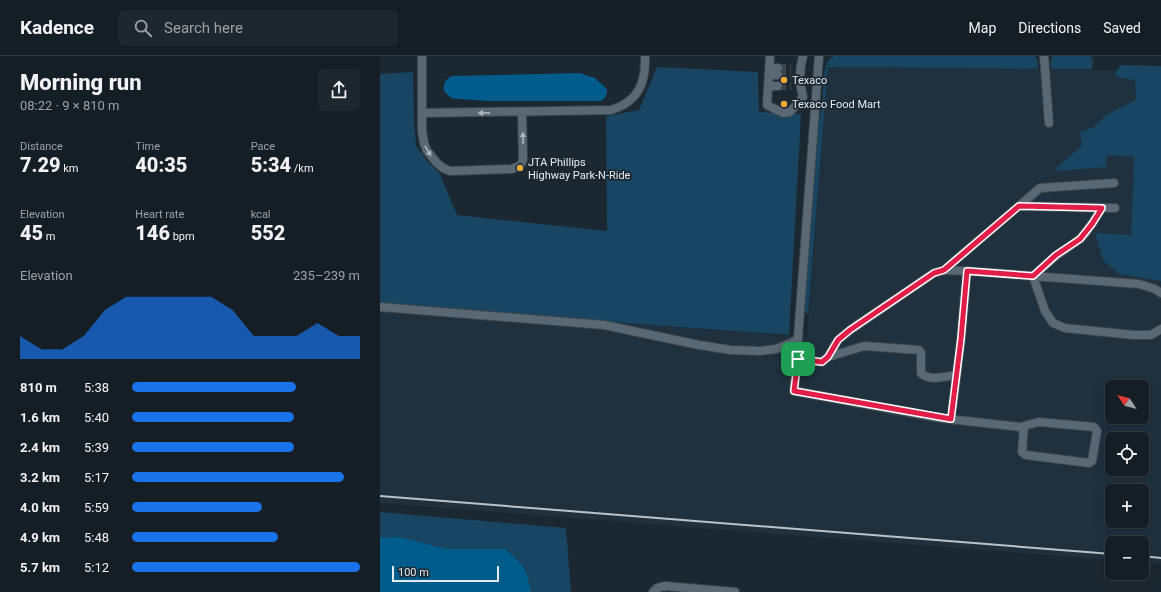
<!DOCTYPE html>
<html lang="en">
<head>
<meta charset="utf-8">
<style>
  :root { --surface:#151e25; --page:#1e272d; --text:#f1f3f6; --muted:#9da2a7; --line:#343c42; --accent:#1a73e8 }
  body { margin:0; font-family:Roboto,sans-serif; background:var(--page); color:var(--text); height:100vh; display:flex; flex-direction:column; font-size:15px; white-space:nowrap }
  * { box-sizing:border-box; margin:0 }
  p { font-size:13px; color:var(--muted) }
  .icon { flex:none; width:22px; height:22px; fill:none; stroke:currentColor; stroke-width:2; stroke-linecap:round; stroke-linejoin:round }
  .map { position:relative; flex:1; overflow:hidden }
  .panel { display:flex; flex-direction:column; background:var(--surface); width:380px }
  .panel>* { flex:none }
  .needle { width:26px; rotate:306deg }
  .buttons { position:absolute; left:725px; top:324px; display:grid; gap:8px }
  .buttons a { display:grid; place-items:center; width:44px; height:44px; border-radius:6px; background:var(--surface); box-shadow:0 4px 16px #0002,0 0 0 1px var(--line); font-size:20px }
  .scale { position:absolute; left:12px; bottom:10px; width:107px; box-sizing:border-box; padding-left:4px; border:2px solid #e3ebf1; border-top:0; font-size:11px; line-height:14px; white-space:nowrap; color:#e3ebf1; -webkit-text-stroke:3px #1c2831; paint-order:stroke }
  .pin { position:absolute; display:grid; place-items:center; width:34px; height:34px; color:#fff; margin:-17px; border-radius:8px; box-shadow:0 2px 6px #0006 }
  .round { display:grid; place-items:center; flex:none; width:42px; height:42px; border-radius:6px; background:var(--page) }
  .overview { display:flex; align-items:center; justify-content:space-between; height:68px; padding:0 20px }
  h1 { font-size:22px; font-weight:800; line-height:30px }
  .figures { display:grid; grid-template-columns:repeat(3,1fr); gap:6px; height:68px; padding:4px 20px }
  .figures div { display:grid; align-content:center }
  .figures b { font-size:20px; font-weight:800 }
  .figures small { font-size:11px; font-weight:400 }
  .figures p { font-size:11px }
  .chart { height:112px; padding:8px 20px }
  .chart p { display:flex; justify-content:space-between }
  .chart svg { width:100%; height:72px; margin-top:4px; fill:var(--accent); opacity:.7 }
  ul { padding:0 20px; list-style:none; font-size:13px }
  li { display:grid; grid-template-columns:64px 48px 1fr; align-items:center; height:30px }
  li i { height:10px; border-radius:5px; background:var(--accent) }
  header { display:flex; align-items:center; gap:24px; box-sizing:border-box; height:56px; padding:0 20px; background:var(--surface); border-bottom:1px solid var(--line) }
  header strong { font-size:19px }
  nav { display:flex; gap:22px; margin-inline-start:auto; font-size:14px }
  .search { width:280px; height:36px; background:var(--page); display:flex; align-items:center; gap:10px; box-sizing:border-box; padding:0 14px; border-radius:6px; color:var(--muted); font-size:15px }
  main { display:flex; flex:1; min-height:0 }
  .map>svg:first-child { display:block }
</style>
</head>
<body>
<header>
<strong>Kadence</strong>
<div class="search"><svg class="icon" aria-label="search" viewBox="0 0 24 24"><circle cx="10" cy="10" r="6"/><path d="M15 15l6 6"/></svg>Search here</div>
<nav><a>Map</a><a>Directions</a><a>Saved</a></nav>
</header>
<main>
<section class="panel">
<div class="overview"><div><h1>Morning run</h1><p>08:22 · 9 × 810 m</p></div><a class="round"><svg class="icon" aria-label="share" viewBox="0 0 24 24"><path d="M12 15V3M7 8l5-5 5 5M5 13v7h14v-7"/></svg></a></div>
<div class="figures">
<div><p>Distance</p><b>7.29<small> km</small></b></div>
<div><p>Time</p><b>40:35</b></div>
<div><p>Pace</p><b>5:34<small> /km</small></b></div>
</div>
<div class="figures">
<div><p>Elevation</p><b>45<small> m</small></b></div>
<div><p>Heart rate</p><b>146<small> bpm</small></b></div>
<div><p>kcal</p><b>552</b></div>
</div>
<div class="chart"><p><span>Elevation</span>235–239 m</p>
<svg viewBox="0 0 160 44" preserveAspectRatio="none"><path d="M0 44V30L10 38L20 38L30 30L40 14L50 6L60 6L70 6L80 6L90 6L100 14L110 30L120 30L130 30L140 22L150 30L160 30V44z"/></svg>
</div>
<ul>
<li><b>810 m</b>5:38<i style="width:72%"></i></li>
<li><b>1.6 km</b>5:40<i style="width:71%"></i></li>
<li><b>2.4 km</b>5:39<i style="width:71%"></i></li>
<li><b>3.2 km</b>5:17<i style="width:93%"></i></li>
<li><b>4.0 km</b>5:59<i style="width:57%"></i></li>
<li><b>4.9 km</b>5:48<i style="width:64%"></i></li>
<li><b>5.7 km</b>5:12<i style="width:100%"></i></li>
</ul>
</section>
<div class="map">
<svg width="781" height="536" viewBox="0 0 781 536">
  <rect width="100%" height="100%" fill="#1c2831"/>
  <!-- built -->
  <path fill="#1f313e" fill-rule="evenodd" d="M448 11 750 14 781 15V508L762 507V487H732V504L0 447V249L427 281ZM732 331H762V361H732ZM732 383H762V413H732ZM732 435H762V465H732Z"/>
  <!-- green -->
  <path fill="#184562" d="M454 0H655L658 5V13L448 11 428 259 424 254 439 63C445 47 441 20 447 7 449 3 451 2 454 0Z
    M673 0H710L713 4 712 13H672L670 7Z
    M741 9 781 10V225L739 218 723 204 715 177 751 179 754 101 727 99 726 111 678 115 676 112 702 90 700 76 714 71 726 59 756 44 755 24 736 21 735 17Z
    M277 11 378 16 379 56 421 58 409 279 0 249V18L33 16 34 63 36 90 47 105 60 118 77 159 227 175 226 60 259 54Z
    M0 456 186 472 191 536H0Z"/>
  <!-- water -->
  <path fill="#005c8b" d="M200 17 215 22 227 33C227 39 226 43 220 45H109L78 43 71 42 64 35C63 27 65 24 72 20Z
    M19 481 65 493H125C144 510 146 510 151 536H0V482Z"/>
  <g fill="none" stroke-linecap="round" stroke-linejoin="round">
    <!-- minor-tunnel -->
    <path stroke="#3a454e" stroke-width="8" stroke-dasharray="8 4" stroke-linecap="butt" d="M398 12H411
      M398 19H411
      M398 30H411"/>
    <defs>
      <path id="minor" d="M42 0V75L44 87 47 95 57 107 63 112 70 115 132 113 141 109 143 103 142 56
        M390 0 387 49 403 57 410 56 423 41C419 27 419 14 423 0
        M439 0 414 335 560 362 640 371 659 366 714 371 717 375 712 405 709 407 646 399 642 396 644 370
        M664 0 669 67
        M389 12H398
        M389 19H398
        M388 30H398
        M42 57 231 54C258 46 266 27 265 0
        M639 150 735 152
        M564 214 660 132 734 127
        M587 215 759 228 775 233 781 237
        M653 220 665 255 673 267 685 272 754 279H771L781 273
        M653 220 677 199 700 183 705 178 722 152
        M0 251 224 269 319 289 351 294 380 295 396 293 418 284
        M448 301 484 290 539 294 541 297V317C549 326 566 320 576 319
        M418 303 442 306 448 301 458 284 470 274 554 217 564 214 587 215 581 283 571 363
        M273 536 277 532 285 530 355 536"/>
    </defs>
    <!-- minor casing -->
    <use href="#minor" stroke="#3b454d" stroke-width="10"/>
    <!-- minor -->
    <use href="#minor" stroke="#5a6873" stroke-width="8"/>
    <!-- rail -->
    <path stroke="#bbc4cb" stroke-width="2" d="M0 440 732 498
      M762 500 781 502"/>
  </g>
  <!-- one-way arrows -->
  <defs><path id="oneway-solid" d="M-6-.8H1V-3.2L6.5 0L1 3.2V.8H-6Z"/></defs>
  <g fill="#acb7bf">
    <use href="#oneway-solid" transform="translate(104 57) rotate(179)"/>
    <use href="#oneway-solid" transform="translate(143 82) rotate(-91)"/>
    <use href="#oneway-solid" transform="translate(48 95) rotate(59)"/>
  </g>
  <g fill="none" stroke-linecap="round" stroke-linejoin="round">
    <defs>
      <path id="route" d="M639 150 722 152 712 168 700 183 676 199 653 220 587 215 581 283 571 363 414 335 418 303 442 306 448 301 458 284 470 274 554 217 564 214Z"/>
    </defs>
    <!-- route casing -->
    <use href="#route" stroke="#fff" stroke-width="8"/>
    <!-- route -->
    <use href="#route" stroke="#e11d48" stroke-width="5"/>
  </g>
  <!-- markers -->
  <g fill="#e8ab37" stroke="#1c2831" stroke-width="1.5">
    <circle cx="404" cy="24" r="4"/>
    <circle cx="404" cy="48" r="4"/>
    <circle cx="140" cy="112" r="4"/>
  </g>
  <g text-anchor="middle" stroke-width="3.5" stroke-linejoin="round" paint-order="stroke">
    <!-- poi labels -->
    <g font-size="11" fill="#e3ebf1" stroke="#1c2831" text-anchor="start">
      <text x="412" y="28">Texaco</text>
      <text x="412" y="52">Texaco Food Mart</text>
      <text x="148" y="110">JTA Phillips<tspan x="148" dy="13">Highway Park-N-Ride</tspan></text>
    </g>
  </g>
</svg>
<div class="buttons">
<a><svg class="needle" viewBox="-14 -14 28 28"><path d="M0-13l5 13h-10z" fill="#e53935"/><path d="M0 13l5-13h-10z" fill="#9da2a7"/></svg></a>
<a><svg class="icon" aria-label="locate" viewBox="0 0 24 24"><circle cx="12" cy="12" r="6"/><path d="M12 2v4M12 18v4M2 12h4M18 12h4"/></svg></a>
<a>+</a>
<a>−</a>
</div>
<div class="scale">100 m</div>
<div class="pin" style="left:418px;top:303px;background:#1e9e55"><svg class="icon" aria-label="arrive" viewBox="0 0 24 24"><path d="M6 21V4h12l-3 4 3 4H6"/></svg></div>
</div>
</main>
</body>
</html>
